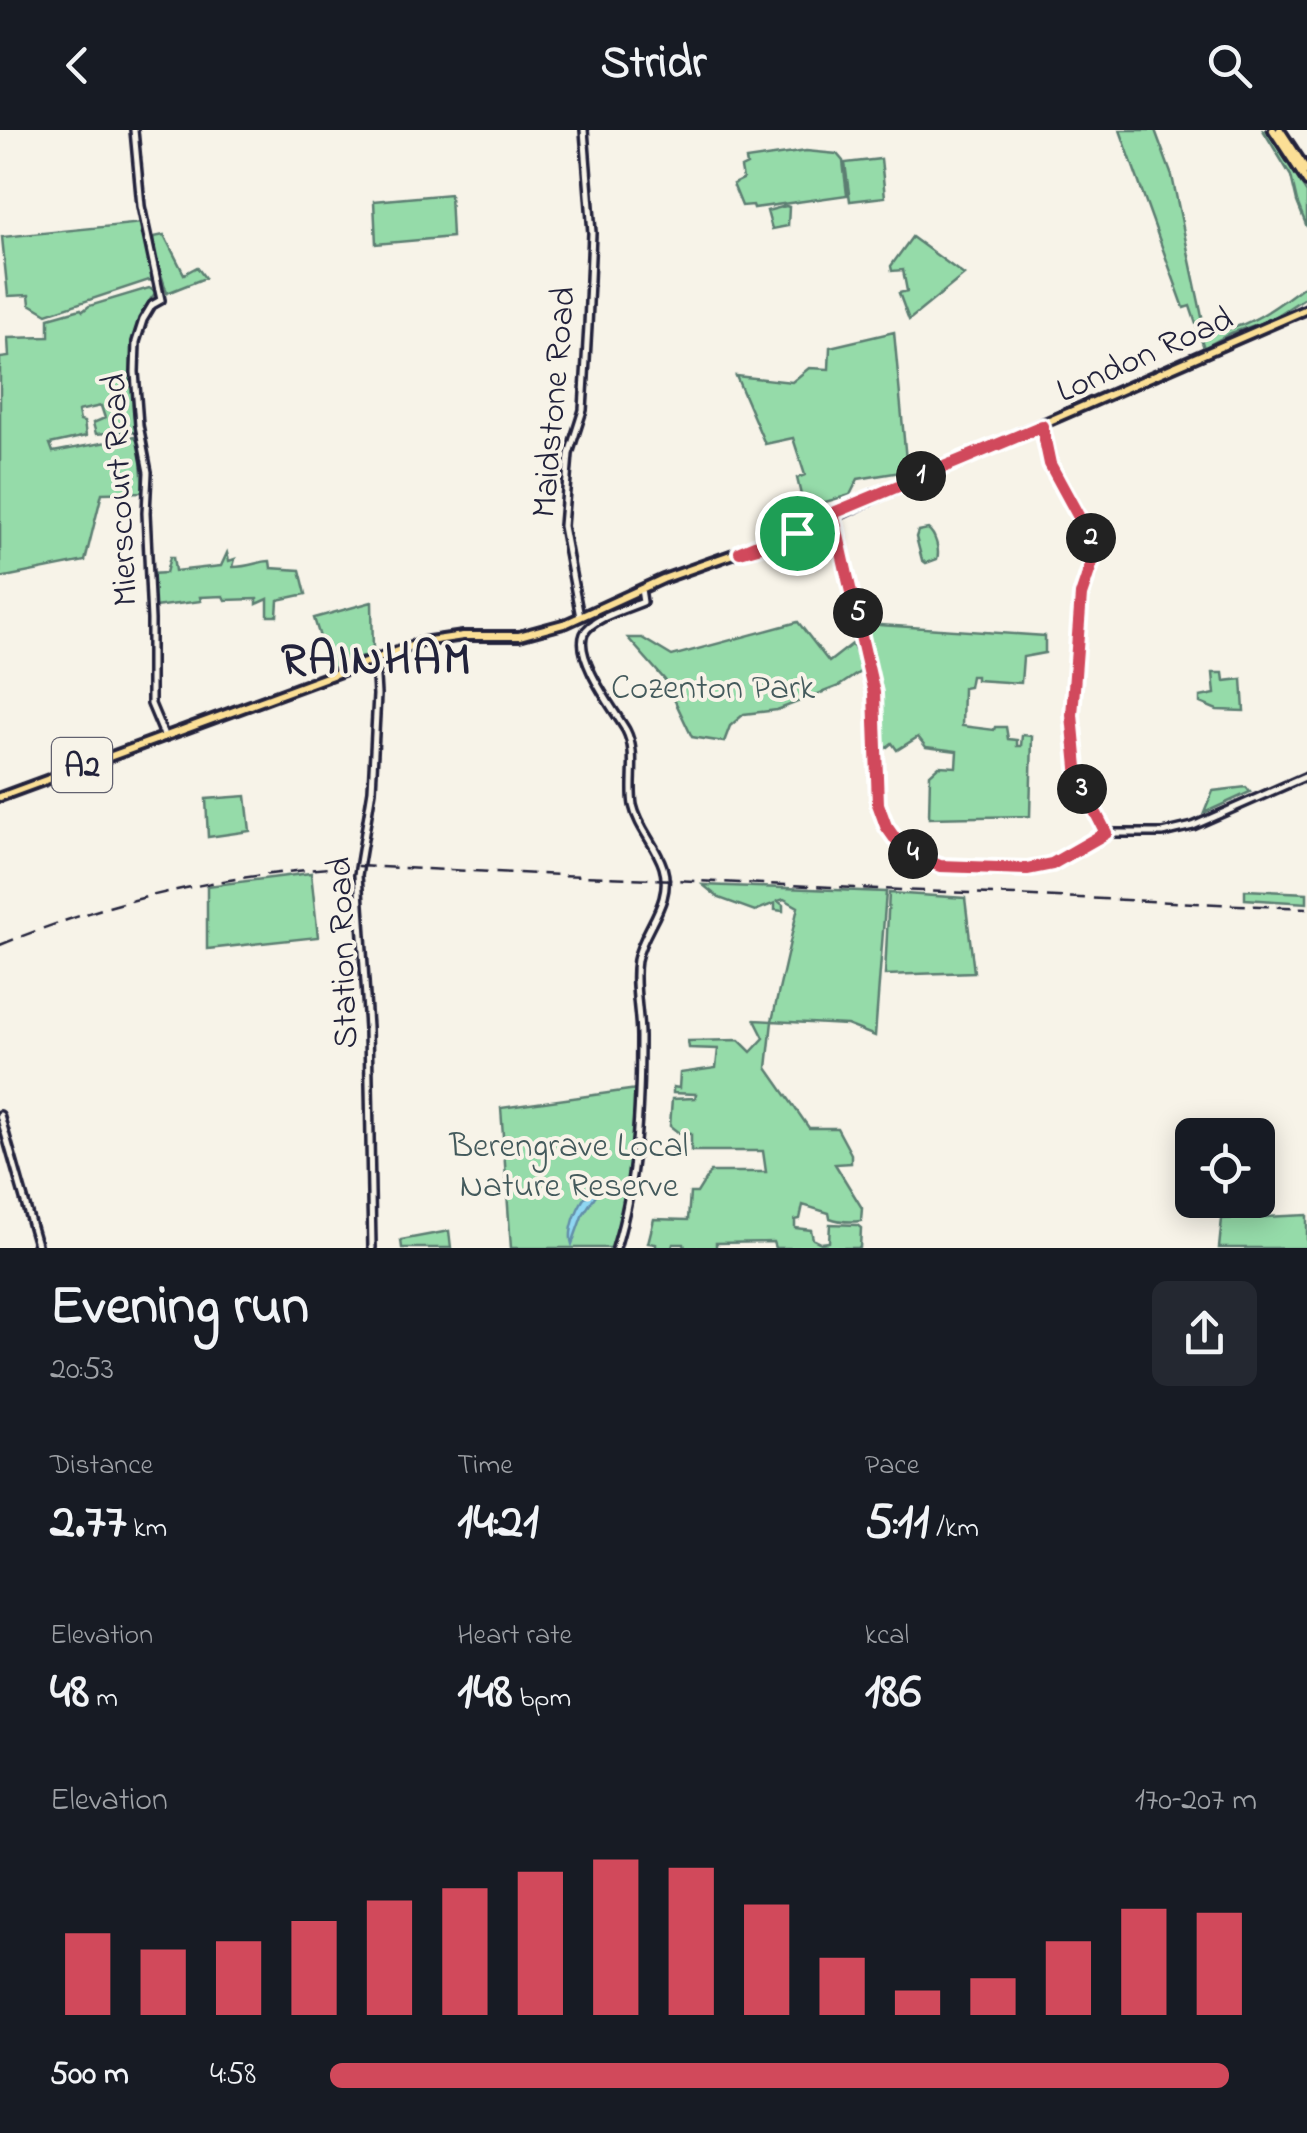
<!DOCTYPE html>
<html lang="en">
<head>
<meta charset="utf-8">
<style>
  :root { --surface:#171b24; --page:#242831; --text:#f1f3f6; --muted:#9ea1a6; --accent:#d1495b }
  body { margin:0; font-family:"Indie Flower",sans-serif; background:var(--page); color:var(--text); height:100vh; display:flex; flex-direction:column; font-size:38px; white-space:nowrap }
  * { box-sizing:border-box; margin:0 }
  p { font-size:32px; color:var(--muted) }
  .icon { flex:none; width:55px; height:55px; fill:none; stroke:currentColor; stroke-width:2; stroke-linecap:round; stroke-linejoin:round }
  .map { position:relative; height:1118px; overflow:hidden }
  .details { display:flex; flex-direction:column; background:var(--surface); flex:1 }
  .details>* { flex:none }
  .controls { position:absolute; left:1175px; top:988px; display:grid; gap:20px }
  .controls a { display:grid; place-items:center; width:100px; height:100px; border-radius:15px; background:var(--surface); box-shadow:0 5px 25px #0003; font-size:50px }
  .pin { position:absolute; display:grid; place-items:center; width:85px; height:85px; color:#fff; margin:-42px; border:5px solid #fff; border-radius:50%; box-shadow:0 2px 10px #0007 }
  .km { position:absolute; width:50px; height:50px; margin:-25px; border-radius:50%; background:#222; color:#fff; font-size:28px; line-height:50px; text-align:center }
  .round { display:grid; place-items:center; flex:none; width:105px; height:105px; border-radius:15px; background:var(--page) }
  .overview { display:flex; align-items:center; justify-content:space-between; height:170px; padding:0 50px }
  h1 { font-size:55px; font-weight:700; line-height:75px }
  .metrics { display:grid; grid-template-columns:repeat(3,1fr); gap:15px; height:170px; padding:10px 50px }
  .metrics div { display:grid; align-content:center }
  .metrics b { font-size:50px; font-weight:700 }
  .metrics small { font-size:28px; font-weight:400 }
  .metrics p { font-size:28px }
  .chart { height:280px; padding:20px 50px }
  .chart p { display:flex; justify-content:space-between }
  .chart svg { width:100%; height:180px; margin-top:10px; stroke:var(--accent); stroke-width:6 }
  ul { padding:0 50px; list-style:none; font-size:32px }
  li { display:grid; grid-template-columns:160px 120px 1fr; align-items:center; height:75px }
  li i { height:25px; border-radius:12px; background:var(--accent) }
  header { display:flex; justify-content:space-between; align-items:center; height:130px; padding:0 50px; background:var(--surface); font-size:45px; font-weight:700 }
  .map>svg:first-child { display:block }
</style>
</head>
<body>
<header><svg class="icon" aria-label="back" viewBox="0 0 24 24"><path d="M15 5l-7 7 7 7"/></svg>Stridr<svg class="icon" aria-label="search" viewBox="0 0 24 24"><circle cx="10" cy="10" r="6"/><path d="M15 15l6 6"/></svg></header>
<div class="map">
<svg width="1307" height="1118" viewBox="0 0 1307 1118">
  <rect width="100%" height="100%" fill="#f7f3e8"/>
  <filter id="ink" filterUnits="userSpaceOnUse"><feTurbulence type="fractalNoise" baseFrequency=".01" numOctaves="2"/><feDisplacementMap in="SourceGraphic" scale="20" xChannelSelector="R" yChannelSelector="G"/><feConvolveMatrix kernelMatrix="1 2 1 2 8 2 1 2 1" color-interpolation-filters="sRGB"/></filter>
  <g filter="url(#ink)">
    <!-- green -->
    <path fill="#95dba9" stroke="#5c7e72" stroke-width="2.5" d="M1120 0H1155L1172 46 1205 201C1244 204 1278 175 1307 154L1306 167 1270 190 1231 203 1204 218 1190 176 1184 178Z
      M1263 0H1267L1307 63V97L1297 72 1291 46Z
      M806 21 837 24 843 31 847 65 754 78 753 75 742 76 733 54 743 49 741 38 747 35 746 30Z
      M881 29 885 67 850 71 845 33Z
      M450 64 452 107 376 114 374 71Z
      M786 76 789 77 788 96 772 99 767 81Z
      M142 93 155 152 149 150 47 184 30 174 29 165 8 166 2 107Z
      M164 105 184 144 197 137 205 148 167 163 152 115 154 107Z
      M912 107 964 145 909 190 899 163 907 161 903 140 892 141 891 136Z
      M149 158 156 162C123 201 132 257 138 304L130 301 96 304 93 293 105 288 101 276 78 281 80 291 84 292 86 306 50 314 53 322 134 307 140 313 143 362 102 363 85 431 0 448V228L9 227 8 208 49 207V188L81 179 83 181 89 176Z
      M894 202 907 341 858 349 850 365 804 378 797 348 805 345 793 308 765 314 736 246 792 252 809 238 829 239 830 217Z
      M928 399C935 404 940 420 937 429L926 433 922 430 916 407 918 401Z
      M227 423 229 431 235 429 233 437C250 437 259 431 270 431L271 438 300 440 306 464 278 470 277 486H268V469L257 474V469L225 470 223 466 200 467 201 471 154 477 151 444 166 443 170 427H173L175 441 221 436Z
      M372 472 373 523 330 539 314 488Z
      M798 492 829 532 852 514 866 538 839 556 777 580 744 584 730 596 724 612 692 607 665 550 628 508H642L672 526Z
      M865 494 1045 506V523L1023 527 1021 553 976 550V546H971L969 557 963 558 962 596 994 600 995 597H1006L1008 609 1017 610V616H1021L1022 605 1032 606 1030 686 929 688 930 644 939 636 956 637 957 621 926 617 918 607 897 620 892 613 882 621 879 565Z
      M1213 543H1223L1224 551 1242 549 1244 581 1217 580 1200 573V567L1215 564Z
      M1246 657 1250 662 1204 683 1213 661Z
      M246 666 250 701 208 707 206 669Z
      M311 743 318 807 207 819V756Z
      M703 755 886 762 875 906 847 895 772 891 767 938 809 998H837L851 1024V1033L835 1034 862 1078 861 1091C851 1092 840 1092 830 1088L829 1083 803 1075 800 1089 795 1090V1098L811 1100 813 1109 821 1113 829 1112 830 1094 857 1095 861 1098 860 1118H775L773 1112 716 1113V1118H685L684 1114H673L672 1118H656V1114L648 1113 654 1089 688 1090 690 1063H697L710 1042H766L763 1021H691V1004L679 1003 670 996 672 969 695 968 696 964 673 963V957L679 958 680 943 716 938 718 919 689 918 688 911 739 910 751 922 764 908 755 890 772 891 798 777 784 769 778 771 783 775V781L775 780V773L755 781 719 768Z
      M1245 760 1307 763V773L1245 769Z
      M889 763 965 768 974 842 885 845Z
      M637 959 635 1011 615 1118H511L501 978Z
      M1307 1085V1118H1219L1222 1089Z
      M449 1101 451 1118H402L401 1110Z"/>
    <!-- water -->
    <path fill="#90d7f2" stroke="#648fa9" stroke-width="2.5" d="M603 1054 582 1086 572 1114C566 1098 584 1056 603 1054Z"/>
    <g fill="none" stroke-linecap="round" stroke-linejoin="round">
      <defs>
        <path id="secondary" d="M134 0 141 76 161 170 152 175 143 190 136 212 135 242 139 295 148 342 146 383 151 490V574L164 605
          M1042 296 1050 334 1093 413 1094 426 1082 461 1072 585 1077 647 1106 703
          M833 387 874 563 879 677 892 706 917 727 940 735 1034 739 1056 731 1106 703H1163L1193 696 1307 646
          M580 487 563 396 569 324 583 280 588 196 592 103 584 0
          M0 985 38 1118
          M372 1118 368 898 358 745 372 660 377 565 375 530
          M616 1118C637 1050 640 977 640 907 640 882 633 855 637 830 643 798 674 773 663 737 656 715 638 698 633 675 629 651 638 623 626 600 615 581 574 528 584 504 590 489 629 478 643 472L641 459"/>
        <path id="primary" d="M1273 0 1307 52
          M1280 0 1307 41
          M752 416 883 361
          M0 667 422 512 463 506H519L567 493 663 449 826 391 895 358 1307 179"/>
      </defs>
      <!-- secondary casing -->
      <use href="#secondary" stroke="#22223b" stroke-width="12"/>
      <!-- primary casing -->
      <use href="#primary" stroke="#22223b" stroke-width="14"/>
      <!-- secondary -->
      <use href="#secondary" stroke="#f7f3e8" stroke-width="5"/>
      <!-- primary -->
      <use href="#primary" stroke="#fbdf96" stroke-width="6"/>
      <!-- rail -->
      <path stroke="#22223b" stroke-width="2.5" stroke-dasharray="15 8" stroke-linecap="butt" d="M0 815C116 767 234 743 358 736L1307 778"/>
    </g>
  </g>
  <g fill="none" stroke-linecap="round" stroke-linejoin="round" filter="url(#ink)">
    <defs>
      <path id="route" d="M1042 296 1050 334 1093 413 1094 426 1081 465 1072 585 1078 648 1106 703 1052 734 1027 739 940 736 916 726 896 710 886 696 878 674 874 563 834 388 772 413 740 422Z"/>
    </defs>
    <!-- route casing -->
    <use href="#route" stroke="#fff" stroke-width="20"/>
    <!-- route -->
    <use href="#route" stroke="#d1495b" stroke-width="12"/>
  </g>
  <g text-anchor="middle" stroke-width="8" stroke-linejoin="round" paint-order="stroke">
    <!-- shield labels -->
    <rect fill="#f7f3e8" stroke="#62616f" stroke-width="2.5" x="52" y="608" width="60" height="54" rx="8"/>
    <g font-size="32" font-weight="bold" fill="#22223b">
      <text x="82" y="646">A2</text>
    </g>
    <!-- street labels -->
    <g font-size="35" fill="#22223b" stroke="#f7f3e8">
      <text transform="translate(1144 223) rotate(-24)" y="12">London Road</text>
      <text transform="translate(552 272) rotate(-85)" y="12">Maidstone Road</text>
      <text transform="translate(118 360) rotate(-93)" y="12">Mierscourt Road</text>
      <text transform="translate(341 823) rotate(-92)" y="12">Station Road</text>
    </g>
    <!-- park labels -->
    <g font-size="35" fill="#445a5c" stroke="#f7f3e8">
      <text x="713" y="568">Cozenton Park</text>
      <text x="569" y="1026">Berengrave Local<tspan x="569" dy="40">Nature Reserve</tspan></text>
    </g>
    <!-- district labels -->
    <g font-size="45" font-weight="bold" letter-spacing="2.5" fill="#22223b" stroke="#f7f3e8">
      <text x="377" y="543">RAINHAM</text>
    </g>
  </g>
</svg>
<div class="controls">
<a><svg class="icon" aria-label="locate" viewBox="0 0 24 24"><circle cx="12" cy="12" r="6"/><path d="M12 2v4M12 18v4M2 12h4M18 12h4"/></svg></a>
</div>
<div class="pin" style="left:797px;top:403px;background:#1e9e55"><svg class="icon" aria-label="arrive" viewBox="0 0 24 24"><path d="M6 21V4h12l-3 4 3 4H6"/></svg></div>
<b class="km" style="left:921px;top:346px">1</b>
<b class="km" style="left:1091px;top:408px">2</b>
<b class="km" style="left:1082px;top:659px">3</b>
<b class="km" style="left:913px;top:724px">4</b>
<b class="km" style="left:858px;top:483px">5</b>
</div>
<section class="details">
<div class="overview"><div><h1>Evening run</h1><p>20:53</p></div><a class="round"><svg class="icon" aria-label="share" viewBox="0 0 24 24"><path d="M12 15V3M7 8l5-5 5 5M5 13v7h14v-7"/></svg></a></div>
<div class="metrics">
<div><p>Distance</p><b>2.77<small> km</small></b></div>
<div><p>Time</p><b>14:21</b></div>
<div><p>Pace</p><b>5:11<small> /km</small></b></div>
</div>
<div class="metrics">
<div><p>Elevation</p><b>48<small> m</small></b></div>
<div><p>Heart rate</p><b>148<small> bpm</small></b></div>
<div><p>kcal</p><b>186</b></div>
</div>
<div class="chart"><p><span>Elevation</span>170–207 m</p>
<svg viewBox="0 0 160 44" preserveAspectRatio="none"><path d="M5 44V24M15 44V28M25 44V26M35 44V21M45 44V16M55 44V13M65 44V9M75 44V6M85 44V8M95 44V17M105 44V30M115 44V38M125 44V35M135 44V26M145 44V18M155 44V19"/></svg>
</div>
<ul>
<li><b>500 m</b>4:58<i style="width:97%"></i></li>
</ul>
</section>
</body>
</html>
